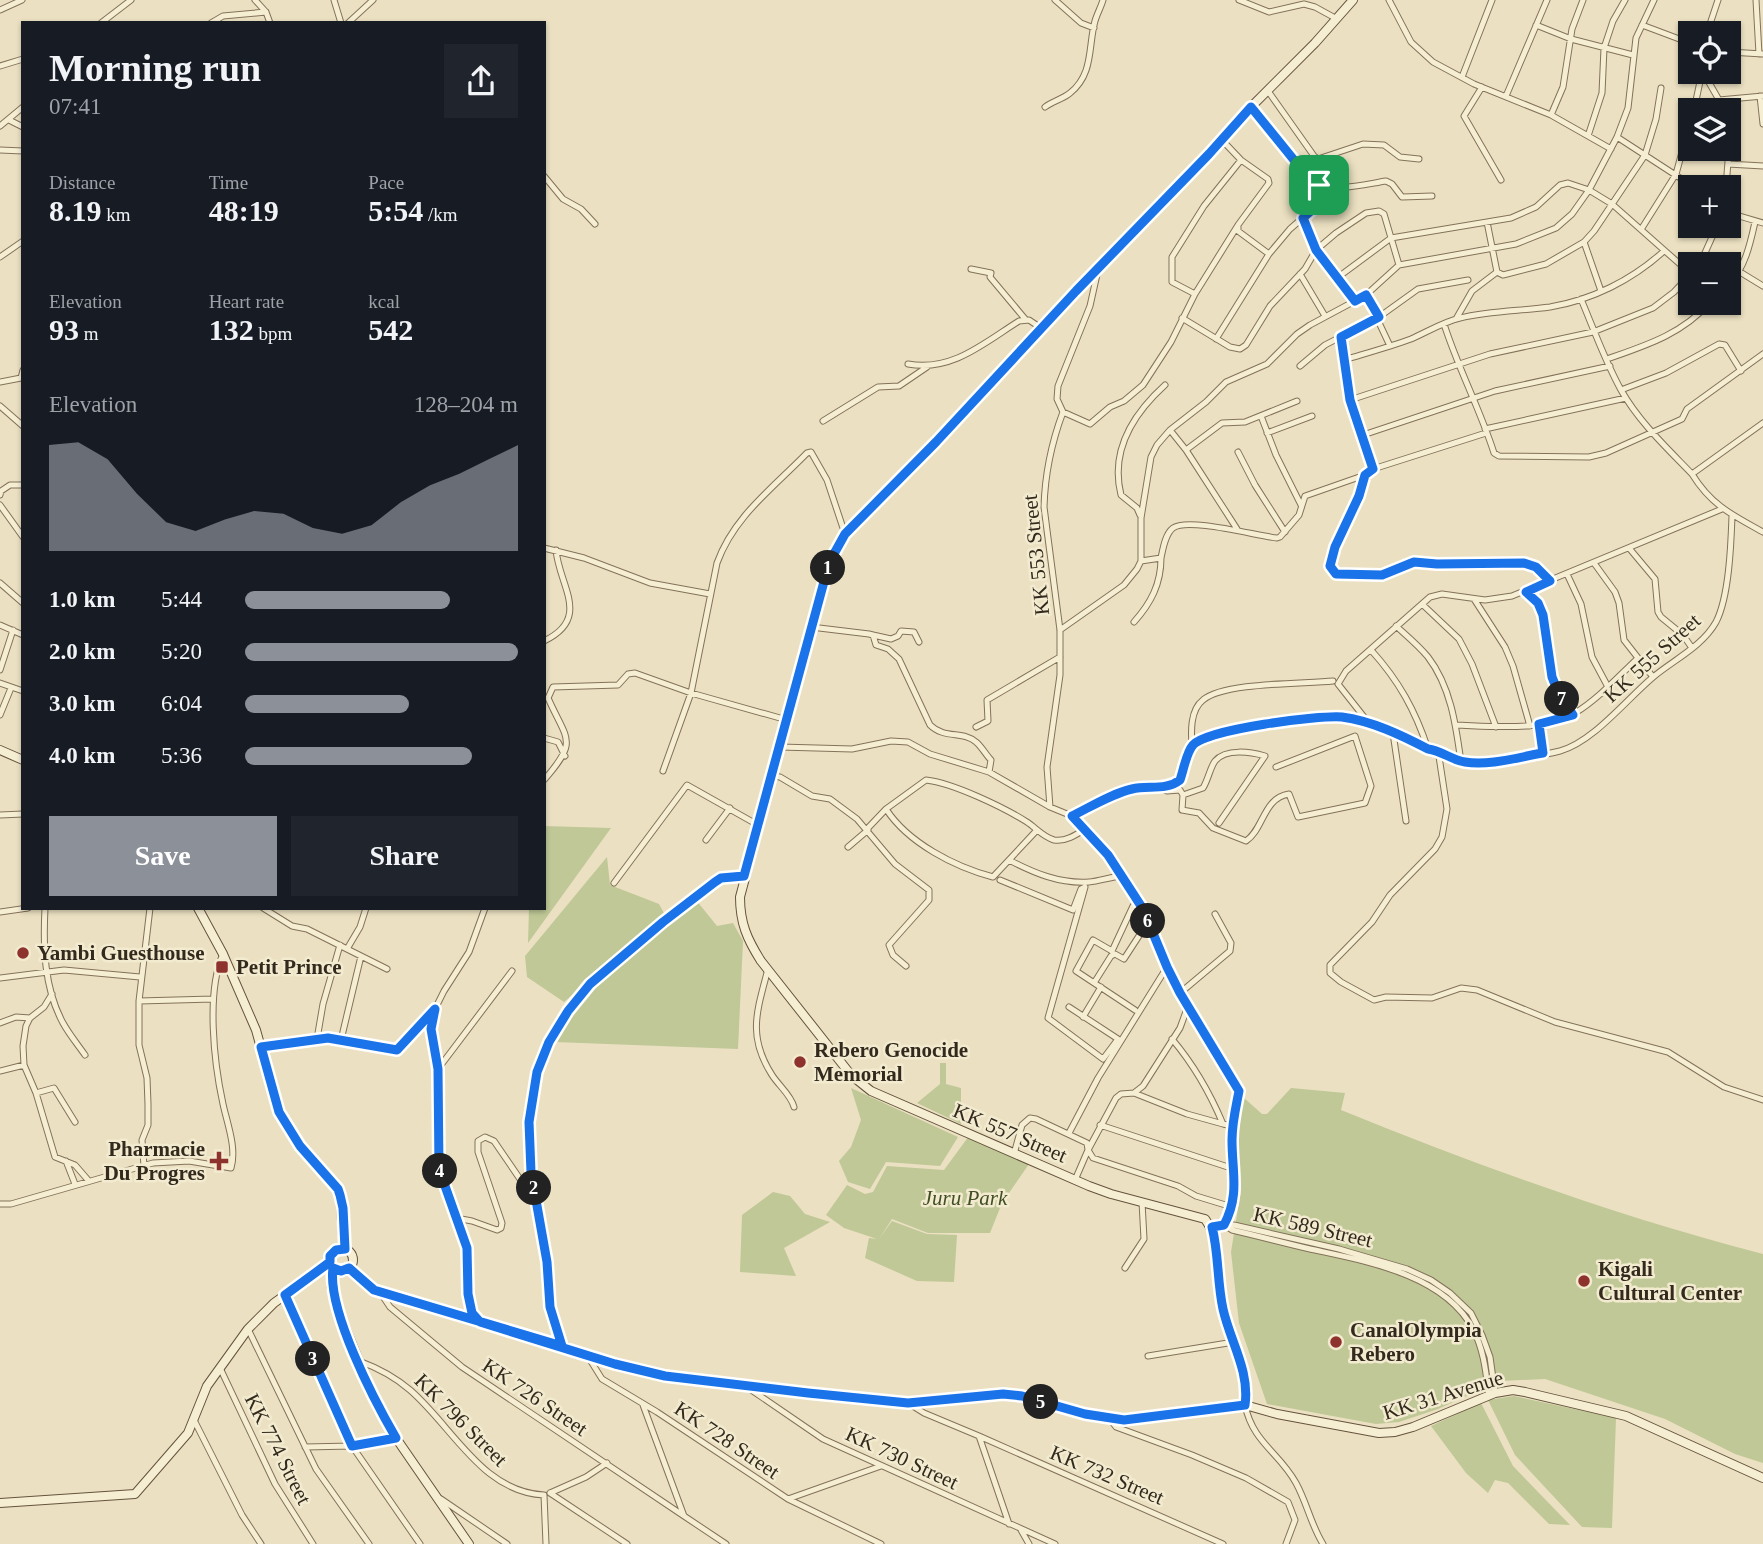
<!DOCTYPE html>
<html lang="en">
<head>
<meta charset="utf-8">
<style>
  :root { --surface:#171b24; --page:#20242c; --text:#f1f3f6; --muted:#9ea1a6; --accent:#8c9099 }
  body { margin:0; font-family:Georgia,serif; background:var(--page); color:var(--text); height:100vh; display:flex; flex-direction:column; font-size:26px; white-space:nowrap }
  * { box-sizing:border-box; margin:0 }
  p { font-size:23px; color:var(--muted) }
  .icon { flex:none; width:38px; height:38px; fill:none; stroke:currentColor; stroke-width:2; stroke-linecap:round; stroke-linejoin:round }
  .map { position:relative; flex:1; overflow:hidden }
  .drawer { position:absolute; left:21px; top:21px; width:525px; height:889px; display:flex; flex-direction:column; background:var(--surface); border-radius:0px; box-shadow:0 2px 5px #0004 }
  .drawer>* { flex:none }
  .buttons { position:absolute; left:1678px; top:21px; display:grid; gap:14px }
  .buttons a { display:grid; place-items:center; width:63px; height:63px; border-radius:0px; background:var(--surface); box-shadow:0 2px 5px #0004; font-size:35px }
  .pin { position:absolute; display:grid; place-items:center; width:60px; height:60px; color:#fff; margin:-30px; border-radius:14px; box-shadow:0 4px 10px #0006 }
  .km { position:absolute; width:35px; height:35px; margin:-18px; border-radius:50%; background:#222; color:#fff; font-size:19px; line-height:35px; text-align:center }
  .round { display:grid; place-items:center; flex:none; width:74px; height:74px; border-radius:0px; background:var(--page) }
  .head { display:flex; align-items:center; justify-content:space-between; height:119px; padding:0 28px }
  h1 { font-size:38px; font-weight:700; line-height:52px }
  .stats { display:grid; grid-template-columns:repeat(3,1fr); gap:10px; height:119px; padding:7px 28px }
  .stats div { display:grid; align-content:center }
  .stats b { font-size:30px; font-weight:700 }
  .stats small { font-size:19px; font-weight:400 }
  .stats p { font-size:19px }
  .chart { height:196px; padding:14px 28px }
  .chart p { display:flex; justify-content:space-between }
  .chart svg { width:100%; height:126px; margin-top:7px; fill:var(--accent); opacity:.7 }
  .primary-button { display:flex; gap:14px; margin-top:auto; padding:14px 28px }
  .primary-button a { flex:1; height:80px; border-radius:0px; background:var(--accent); color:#fff; font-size:28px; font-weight:700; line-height:80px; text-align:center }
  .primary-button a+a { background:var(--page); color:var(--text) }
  ul { padding:0 28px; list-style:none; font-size:23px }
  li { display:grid; grid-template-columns:112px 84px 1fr; align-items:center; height:52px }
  li i { height:18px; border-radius:9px; background:var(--accent) }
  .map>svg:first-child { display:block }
</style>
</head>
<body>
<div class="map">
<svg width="1763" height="1544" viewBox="0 0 1763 1544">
  <rect width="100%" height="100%" fill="#ebe0c1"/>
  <!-- green -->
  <path fill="#bfc896" d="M544 826 611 828 528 943 529 908H544Z
    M607 857 610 885 659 904 665 915 564 1002 527 977 525 956Z
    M696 900 717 926 733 923 743 941 738 1049 555 1042 575 1010 604 978Z
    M940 1063H946V1084L961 1088V1124L917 1103 940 1084Z
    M851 1088 958 1137 940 1166 886 1162 870 1189 848 1182 839 1161 851 1147 861 1120Z
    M1291 1088 1345 1093 1341 1110C1479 1166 1619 1217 1763 1254V1463L1735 1454 1665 1419 1545 1379 1500 1381 1438 1409 1399 1422 1376 1424 1267 1404 1239 1323 1231 1252 1241 1190 1236 1141 1243 1097 1262 1114H1267Z
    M969 1136 1029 1164 1002 1203 990 1233H928L892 1219 879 1239 892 1221 927 1234 957 1235 954 1282 917 1281 865 1258 869 1238 877 1239 844 1228 826 1215 847 1185 865 1194 873 1192 887 1166 944 1170Z
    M773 1192 790 1196 805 1214 830 1222 784 1248 796 1276 740 1272 742 1215Z
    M1514 1396 1616 1418 1612 1528 1582 1527 1515 1455 1488 1400Z
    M1481 1403 1513 1466 1570 1525 1549 1524 1508 1483 1495 1480 1488 1493 1466 1473 1431 1426Z"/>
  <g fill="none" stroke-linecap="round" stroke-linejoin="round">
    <defs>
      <path id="street" d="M255 0 266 12 270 23
        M334 0 341 23
        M1055 0 1081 23 1094 28
        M1239 0 1269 12 1304 4 1315 7 1337 19
        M1389 0 1411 42 1433 62 1474 84 1551 115 1611 149
        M1756 0 1759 54
        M0 10 22 0
        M101 23 131 0
        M211 23 223 16 266 12
        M348 23 373 0
        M1536 25 1571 39 1633 55
        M1642 25 1690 43
        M1707 33 1718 0
        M1729 52 1763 54
        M0 66 23 59
        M1703 72 1719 100 1722 110
        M1462 77 1492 0
        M1482 87 1464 116 1501 180
        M1268 91 1314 156 1318 159 1363 144 1384 145 1400 157 1419 159
        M1506 96 1547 0
        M1760 96 1763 124
        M1719 100 1763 96
        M1045 107C1053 101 1063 99 1070 93 1094 74 1088 46 1095 21 1097 14 1101 7 1103 0
        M1251 107 1311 181C1334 193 1361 185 1386 181L1392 184 1402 197 1432 196
        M1694 110 1702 72
        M1551 115 1563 87 1572 29 1583 0
        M9 120 23 127
        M0 126 23 107
        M1588 136 1602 93 1604 48 1613 21 1625 0
        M1617 137 1694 187
        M0 150 23 151
        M1728 164 1763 166
        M544 176 563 199 581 209 595 224
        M1726 187 1729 149
        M1729 213 1763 223
        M1302 218 1316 250 1355 301
        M1487 222 1497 272 1503 275 1546 264 1584 242 1594 231 1645 155 1656 119 1661 88
        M1238 227V231L1269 254
        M1642 228 1676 174 1690 123
        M1584 242 1601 291
        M0 257 23 241
        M1700 264 1717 226
        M971 269 991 273 990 277 1026 320
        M1740 272 1763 286
        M1300 274 1325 316
        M1337 278 1391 238 1511 218 1536 207 1560 185 1568 183 1589 190 1612 204 1690 273
        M1729 285C1745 267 1750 245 1755 222
        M1195 294 1172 282V257L1204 206 1241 160
        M1366 295 1390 346
        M1581 299C1594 330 1605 361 1621 390 1639 422 1667 448 1692 474
        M1182 318 1230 347 1240 349 1246 345 1270 306 1305 269 1316 250 1336 233 1366 213 1379 211 1384 214 1399 265
        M1456 319 1472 291 1497 272
        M1444 324C1458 368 1480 409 1494 453L1499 456 1589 457 1606 453 1682 419 1687 409 1763 354
        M1341 337 1350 400 1373 469
        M1216 339 1269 254 1290 229 1337 188
        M1607 359C1644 346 1683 334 1709 303
        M1344 360C1367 353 1389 347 1411 339 1427 332 1443 322 1460 318 1490 311 1520 311 1550 307 1592 300 1632 280 1664 251
        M908 364C952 372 984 343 1019 321L1029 320 1041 328
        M1300 366 1325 345 1379 317 1418 289 1468 280
        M0 382 21 378 23 370
        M1621 390 1666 373 1719 344 1725 345 1741 371
        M1350 400 1490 354 1593 332 1653 308 1674 292 1690 275
        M0 406 23 426
        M1063 412 1090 424 1110 407 1124 401 1143 385 1171 342 1195 294 1238 225 1269 183 1268 179 1241 160 1221 139
        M1261 416 1276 455 1301 505
        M823 421 878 387 899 386 927 367
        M1763 423 1692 474C1711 505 1732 515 1763 532
        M1485 429 1626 398
        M1170 430 1186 450 1237 529
        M1267 433 1312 416
        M1363 435 1495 391 1610 366
        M1186 450 1222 423 1245 422 1297 401
        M1238 452 1255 485 1285 532
        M1365 475C1356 506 1339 534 1330 566L1336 574 1382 575 1414 562 1437 564 1524 563 1536 567 1551 581
        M0 495 1 491 10 485H23
        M0 505 23 537
        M1140 515 1137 508 1121 495C1110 451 1133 414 1165 385
        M544 548 584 558 650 583 710 594
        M1629 548 1655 579 1658 612 1661 617 1683 635 1692 648
        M1141 561 1161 558C1163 549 1165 534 1173 528 1188 517 1257 536 1277 538L1280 537 1299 515 1305 496 1365 475 1373 469 1486 433
        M1594 563 1615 592 1619 603 1624 640 1653 677
        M1567 574 1581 604 1592 657 1608 687
        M0 583 23 603
        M1526 591 1538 603 1543 615 1552 677 1558 692 1573 715
        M1474 599 1505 647 1513 666 1530 726
        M1422 604 1459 639 1472 664 1496 727
        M1134 622C1151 603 1161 584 1161 558
        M0 625 23 635
        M1396 626C1407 636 1419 646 1428 657 1451 687 1456 726 1461 762
        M811 627 869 634 873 635 876 645 888 649 899 659 930 725C944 739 964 731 976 742 982 747 986 755 991 760L989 772
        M1060 630 1124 585 1137 569 1141 561V518L1151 457 1157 445 1170 430 1206 402 1226 382 1267 364 1297 334 1310 325 1366 295 1399 265 1516 244 1556 228 1572 214 1589 190 1617 137 1628 108 1636 38 1654 0
        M873 635 891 639 898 636 901 631 914 632 919 642
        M544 641C592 618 559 586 556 550
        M1371 650C1399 681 1415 710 1428 749
        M0 670 13 630
        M0 683 23 691
        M0 715 11 688
        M1368 722 1338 684 1346 671 1430 597 1442 594 1485 600 1512 596 1722 509
        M1539 724 1543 753
        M1456 725C1489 726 1545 732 1575 713 1598 699 1618 677 1637 659
        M976 727 988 721 987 700 1060 657
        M1393 733 1406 821
        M544 738 558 742 565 756
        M1192 746C1191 732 1190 710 1203 700 1224 682 1303 684 1333 681
        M780 747 852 749 891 741 908 742 930 754 989 772 1050 807 1072 816 1124 791 1176 783 1180 780C1184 769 1186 753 1193 744 1207 729 1319 715 1342 717 1372 721 1401 735 1428 749 1445 751 1458 761 1475 764 1503 759 1533 758 1560 751 1593 742 1626 700 1652 678 1673 660 1702 647 1716 622 1729 597 1731 545 1732 516
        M1438 750 1447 809 1442 837 1435 849 1390 895 1372 922 1330 965V973L1341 982 1374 1000 1386 997 1432 998 1461 988 1477 990 1555 1022 1668 1052 1724 1087 1763 1100
        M663 771 691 693 717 563C734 516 773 488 807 453L811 452 827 480 845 534
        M772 776 780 777 812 796 830 799 857 819 895 864 929 890V900L889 945 893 955 906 966
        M544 780C579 740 567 741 548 698L553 687 618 685 628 674 635 673 691 693 787 720
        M1158 788 1167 791 1180 790 1183 795 1182 810 1199 813 1213 828 1246 841C1264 829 1263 798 1289 794L1298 817 1365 803 1371 786 1355 736 1276 767
        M1183 795 1203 788C1208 780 1210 768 1215 761 1226 748 1251 752 1265 756L1219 823
        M1050 807 1047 767 1060 675V630L1044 507C1045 473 1051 444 1063 412L1057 399 1058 386 1090 306 1098 270
        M886 809C908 843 955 867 993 877L1037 830
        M0 815 23 814
        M1072 816 1107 855 1143 909 1167 967 1180 993 1239 1091C1236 1108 1232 1123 1232 1140 1232 1172 1241 1195 1224 1225
        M867 829 886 809 926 780C953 783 1003 807 1027 822 1036 828 1043 837 1054 840 1065 842 1076 835 1085 829
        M706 840 730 808
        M848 847 868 830
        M1009 860C1034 873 1060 884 1089 882 1100 881 1110 877 1122 876
        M1000 880 1073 910 1081 889 1085 887 1048 1018 1103 1059 1118 1039 1069 1007
        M614 883 687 785 758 825
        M1133 906 1112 951 1093 940 1076 971 1135 1010
        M45 908C43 947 44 988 63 1023 69 1034 78 1045 85 1055
        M263 908 292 926 307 929 387 969
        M0 912 28 908
        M347 949 360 927 366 908
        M768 969C757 1011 747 1036 772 1075 779 1086 791 1095 794 1107
        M0 978 64 970 140 977
        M1094 983 1111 956 1115 954 1124 959 1148 922
        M1180 993 1230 951 1231 943 1215 914
        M52 994 44 1007 30 1018 26 1026 23 1046 24 1065 36 1093 55 1157 75 1165 88 1180
        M139 1001 213 999
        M1188 1006 1180 1028 1143 1086 1134 1093 1121 1094 1116 1098 1088 1150 1093 1158 1178 1186 1196 1196 1232 1207
        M1083 1017 1101 987
        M0 1023 16 1017 30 1018
        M317 1039 323 1004 340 945
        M1172 1039C1194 1065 1210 1093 1223 1124L1232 1126
        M341 1040 398 1050 433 1012
        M261 1047 328 1038 341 1040 361 956
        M438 1069 512 971
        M0 1071 24 1065
        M36 1093 54 1088 75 1122
        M1134 1093 1187 1114 1223 1124
        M1100 1125 1234 1169
        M1069 1133 1098 1078 1167 967
        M1014 1154 1022 1125 1030 1118 1036 1119 1087 1143 1088 1150 1075 1180
        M66 1161 75 1184
        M144 1166 142 1140 148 1125V1104L147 1078 139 1045V1001L150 908
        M0 1204H11L153 1163 189 1161 231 1168C237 1148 227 1123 223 1104 214 1063 206 992 223 954
        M456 1218 472 1221 497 1230 501 1228 502 1223 478 1152V1141L485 1137 494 1141 533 1198
        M1224 1225 1232 1230C1258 1236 1284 1243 1310 1249 1365 1261 1444 1274 1473 1329 1484 1350 1486 1373 1489 1396
        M1212 1227 1234 1225 1339 1249 1407 1269 1431 1280 1450 1293 1471 1313 1482 1335 1490 1357 1495 1393
        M1125 1268 1144 1239 1142 1202
        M380 1292 390 1307 462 1367 684 1516
        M285 1295 352 1446 420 1544
        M478 1321 472 1313 468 1294 467 1248 439 1169 438 1069 431 1029 435 1009 444 991 469 952 485 908
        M248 1329 316 1469 369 1544
        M587 1355 602 1379 657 1412 788 1499 881 1544
        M1148 1356 1234 1342
        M359 1361C378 1368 395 1377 410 1390 453 1427 482 1492 544 1495
        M220 1368 275 1484 313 1544
        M747 1387 823 1439 1055 1544
        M908 1403 924 1413 979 1436 1009 1524
        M643 1405 684 1516 726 1544
        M1245 1405C1253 1443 1279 1452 1296 1483 1307 1503 1311 1525 1323 1544
        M1110 1419 1116 1427 1192 1455 1246 1478 1288 1502 1295 1520 1286 1544
        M194 1420 242 1515 261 1544
        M979 1436 1223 1544
        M305 1447 352 1446 396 1438
        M550 1493 627 1544
        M550 1493 586 1477 607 1463
        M544 1495 546 1544
        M441 1499 507 1544
        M788 1499 881 1466
        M1021 1530 1029 1544"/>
      <path id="secondary" d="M0 750 23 760
        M198 908 223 954 256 1030 279 1112 300 1146 327 1176 340 1195 344 1249
        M329 1260a12 12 0 1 1 24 0a12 12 0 1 1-24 0Z
        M333 1268 331 1285 336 1305 373 1396 396 1438 469 1544
        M349 1268 369 1287 380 1292 615 1364 665 1376 908 1403 1003 1394 1022 1396 1085 1414 1124 1420 1245 1405 1277 1414 1379 1433 1395 1432 1413 1427 1495 1393 1513 1390 1525 1392 1626 1416 1763 1478
        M562 1346 550 1307 547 1262 531 1172 529 1122 537 1071 549 1042 568 1011 590 984 715 882 721 878 744 876
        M1245 1405C1250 1371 1230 1342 1223 1309 1217 1281 1223 1243 1205 1219L1111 1194 1089 1186 871 1091 851 1075 761 961C747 939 740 923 740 897L825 578 830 561 845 534 936 442 1076 291 1209 154 1251 107 1315 43 1353 0
        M0 1503 135 1494 188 1433 207 1386 248 1329 274 1303 330 1263"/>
    </defs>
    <!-- street casing -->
    <use href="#street" stroke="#83725a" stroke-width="7"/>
    <!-- secondary casing -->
    <use href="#secondary" stroke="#65533d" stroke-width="10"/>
    <!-- street -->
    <use href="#street" stroke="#f6eed3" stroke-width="5"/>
    <!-- secondary -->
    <use href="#secondary" stroke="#f6eed3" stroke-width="8"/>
  </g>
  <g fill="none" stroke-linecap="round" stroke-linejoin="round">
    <defs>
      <path id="route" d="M1319 185 1311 181 1251 107 1209 154 1076 291 936 442 845 534 830 561 825 578 744 876 721 878 715 882 663 922 590 984 568 1011 549 1042 537 1072 529 1122 531 1172 547 1262 550 1307 562 1346 374 1290 349 1268 341 1271 333 1268C327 1310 374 1400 396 1438L352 1446 285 1295 330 1262V1256L336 1250 345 1249 343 1208 340 1195 338 1189 300 1146 279 1112 261 1047 328 1038 397 1050 435 1009 431 1029 438 1069 439 1169 467 1248 468 1294 472 1313 480 1322 615 1364 665 1376 808 1393 908 1403 1003 1394 1022 1396 1085 1414 1124 1420 1245 1405C1250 1371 1230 1341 1223 1309 1217 1282 1219 1254 1212 1227L1224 1225C1240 1195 1232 1172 1232 1140 1232 1123 1236 1107 1239 1091L1180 993 1167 967 1143 909 1108 855 1072 816C1092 806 1111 794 1132 789 1148 785 1166 791 1180 780 1184 769 1186 753 1193 745 1207 729 1319 715 1342 717 1372 721 1401 735 1428 749 1442 751 1452 760 1465 762 1489 766 1519 757 1543 753L1539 724 1573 715 1558 692 1552 677 1543 615 1538 603 1526 592 1550 581 1536 567 1524 563 1437 564 1414 562 1382 575 1336 574 1330 566 1335 547 1359 496 1365 475 1373 469 1350 400 1341 337 1379 317 1366 295 1355 301 1316 250 1303 218 1337 188 1319 185"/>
    </defs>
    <!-- route casing -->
    <use href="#route" stroke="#fff" stroke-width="14"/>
    <!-- route -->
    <use href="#route" stroke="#1a73e8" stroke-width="9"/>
  </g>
  <!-- markers -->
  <g fill="#8e322d" stroke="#f3ebd0" stroke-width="2.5">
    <circle cx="23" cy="953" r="7"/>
    <rect x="215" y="960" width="14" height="14" rx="3.5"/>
    <circle cx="800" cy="1062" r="7"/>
    <path d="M215.5 1150.5h7v7h7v7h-7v7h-7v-7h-7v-7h7z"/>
    <circle cx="1584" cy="1281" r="7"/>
    <circle cx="1336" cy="1342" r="7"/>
  </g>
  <g text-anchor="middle" stroke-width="5" stroke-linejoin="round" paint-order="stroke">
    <!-- street labels -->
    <g font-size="21" fill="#33291d" stroke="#f3ebd0">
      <text transform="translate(1036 555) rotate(-96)" y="7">KK 553 Street</text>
      <text transform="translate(1652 658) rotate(-42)" y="7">KK 555 Street</text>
      <text transform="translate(1010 1133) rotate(23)" y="7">KK 557 Street</text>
      <text transform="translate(1313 1227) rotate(13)" y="7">KK 589 Street</text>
      <text transform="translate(1443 1395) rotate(-17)" y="7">KK 31 Avenue</text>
      <text transform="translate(535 1397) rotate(34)" y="7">KK 726 Street</text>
      <text transform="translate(461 1420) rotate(45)" y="7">KK 796 Street</text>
      <text transform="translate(727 1440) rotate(34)" y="7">KK 728 Street</text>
      <text transform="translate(278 1449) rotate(63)" y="7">KK 774 Street</text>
      <text transform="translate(902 1458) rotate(25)" y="7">KK 730 Street</text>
      <text transform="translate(1107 1475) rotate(23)" y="7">KK 732 Street</text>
    </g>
    <!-- poi labels -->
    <g font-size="21" font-weight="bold" fill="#33291d" stroke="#f3ebd0" text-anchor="start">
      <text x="37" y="960">Yambi Guesthouse</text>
      <text x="236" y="974">Petit Prince</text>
      <text x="814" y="1057">Rebero Genocide<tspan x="814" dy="24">Memorial</tspan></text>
      <text x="205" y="1156" text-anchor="end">Pharmacie<tspan x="205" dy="24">Du Progres</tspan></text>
      <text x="1598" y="1276">Kigali<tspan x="1598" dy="24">Cultural Center</tspan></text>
      <text x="1350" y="1337">CanalOlympia<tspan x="1350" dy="24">Rebero</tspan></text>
    </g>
    <!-- park labels -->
    <g font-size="21" font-style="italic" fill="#424f25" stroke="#f3ebd0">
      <text x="965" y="1205">Juru Park</text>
    </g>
  </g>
</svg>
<div class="buttons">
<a><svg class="icon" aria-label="locate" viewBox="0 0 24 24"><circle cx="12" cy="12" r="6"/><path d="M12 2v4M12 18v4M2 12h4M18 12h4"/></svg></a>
<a><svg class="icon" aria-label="layers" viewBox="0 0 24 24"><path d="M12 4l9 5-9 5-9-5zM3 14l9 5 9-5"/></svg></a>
<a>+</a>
<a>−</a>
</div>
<div class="pin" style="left:1319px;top:185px;background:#1e9e55"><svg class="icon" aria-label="arrive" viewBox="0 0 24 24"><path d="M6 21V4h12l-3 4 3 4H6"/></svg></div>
<b class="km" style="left:828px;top:568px">1</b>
<b class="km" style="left:534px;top:1188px">2</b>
<b class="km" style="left:313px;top:1359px">3</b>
<b class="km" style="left:440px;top:1171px">4</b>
<b class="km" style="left:1041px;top:1402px">5</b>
<b class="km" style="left:1148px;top:921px">6</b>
<b class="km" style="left:1562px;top:699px">7</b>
<section class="drawer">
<div class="head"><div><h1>Morning run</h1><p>07:41</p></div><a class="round"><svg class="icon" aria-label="share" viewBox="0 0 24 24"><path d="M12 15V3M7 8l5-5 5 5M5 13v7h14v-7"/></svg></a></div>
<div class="stats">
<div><p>Distance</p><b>8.19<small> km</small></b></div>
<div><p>Time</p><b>48:19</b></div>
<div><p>Pace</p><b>5:54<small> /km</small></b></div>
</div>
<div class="stats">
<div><p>Elevation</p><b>93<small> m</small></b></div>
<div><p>Heart rate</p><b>132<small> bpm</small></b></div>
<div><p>kcal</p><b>542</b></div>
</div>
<div class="chart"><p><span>Elevation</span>128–204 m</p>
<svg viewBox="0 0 160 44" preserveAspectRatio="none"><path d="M0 44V7L10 6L20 12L30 24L40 34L50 37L60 33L70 30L80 31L90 36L100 38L110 35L120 27L130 21L140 17L150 12L160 7V44z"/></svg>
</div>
<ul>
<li><b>1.0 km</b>5:44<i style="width:75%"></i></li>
<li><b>2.0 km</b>5:20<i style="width:100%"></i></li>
<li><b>3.0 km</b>6:04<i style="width:60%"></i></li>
<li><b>4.0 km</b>5:36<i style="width:83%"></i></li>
</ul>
<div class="primary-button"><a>Save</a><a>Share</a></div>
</section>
</div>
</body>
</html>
